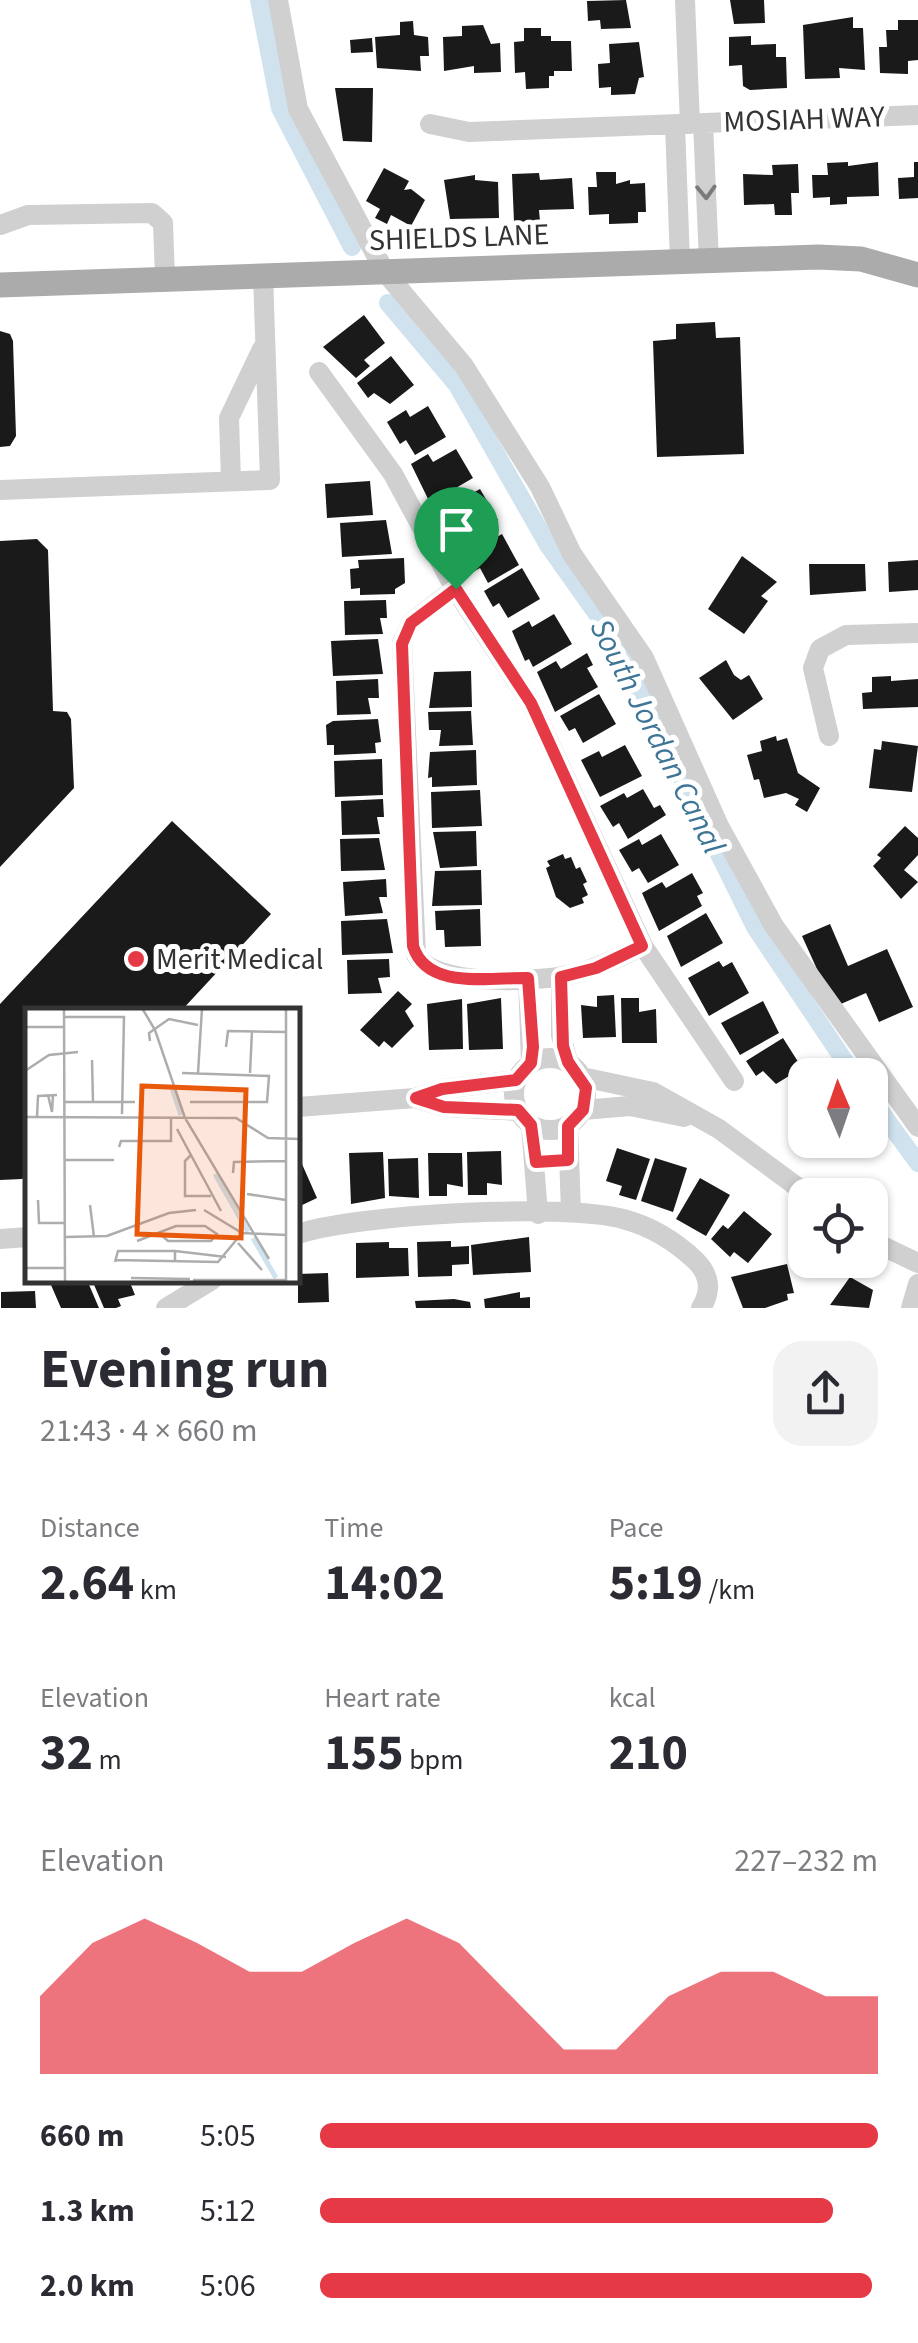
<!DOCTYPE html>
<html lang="en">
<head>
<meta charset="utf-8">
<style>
  :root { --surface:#fff; --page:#f2f2f3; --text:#2b2b33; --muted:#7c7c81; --accent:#e63946 }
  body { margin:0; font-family:"Source Sans 3",sans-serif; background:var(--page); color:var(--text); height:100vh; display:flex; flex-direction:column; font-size:38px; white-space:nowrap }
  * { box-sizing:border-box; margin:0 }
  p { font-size:32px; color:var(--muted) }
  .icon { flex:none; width:55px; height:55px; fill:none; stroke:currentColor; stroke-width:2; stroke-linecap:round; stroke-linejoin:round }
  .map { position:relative; height:1308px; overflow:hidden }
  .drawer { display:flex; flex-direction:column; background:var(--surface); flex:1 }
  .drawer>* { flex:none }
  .needle { width:65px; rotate:358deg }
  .buttons { position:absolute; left:788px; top:1058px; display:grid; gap:20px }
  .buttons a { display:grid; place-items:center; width:100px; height:100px; border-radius:20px; background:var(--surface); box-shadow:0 2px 8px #0004; font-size:50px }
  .pin { position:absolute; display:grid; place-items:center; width:85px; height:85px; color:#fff; margin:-102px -42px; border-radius:50% 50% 50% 0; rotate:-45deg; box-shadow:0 0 10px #0007 }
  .pin .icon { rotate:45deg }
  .round { display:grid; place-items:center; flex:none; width:105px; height:105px; border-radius:30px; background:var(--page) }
  .head { display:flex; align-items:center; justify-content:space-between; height:170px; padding:0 40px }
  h1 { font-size:55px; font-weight:700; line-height:75px }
  .figures { display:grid; grid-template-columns:repeat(3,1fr); gap:15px; height:170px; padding:10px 40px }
  .figures div { display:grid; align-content:center }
  .figures b { font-size:50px; font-weight:700 }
  .figures small { font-size:28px; font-weight:400 }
  .figures p { font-size:28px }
  .chart { height:280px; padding:20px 40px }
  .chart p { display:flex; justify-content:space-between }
  .chart svg { width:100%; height:180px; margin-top:10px; fill:var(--accent); opacity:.7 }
  ul { padding:0 40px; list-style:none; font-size:32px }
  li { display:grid; grid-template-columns:160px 120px 1fr; align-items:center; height:75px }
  li i { height:25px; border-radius:12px; background:var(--accent) }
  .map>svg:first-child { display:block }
</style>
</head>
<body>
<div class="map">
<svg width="918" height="1308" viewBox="0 0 918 1308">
  <rect width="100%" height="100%" fill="#fff"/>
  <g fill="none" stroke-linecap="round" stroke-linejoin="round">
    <!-- canal -->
    <path stroke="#cfe2ee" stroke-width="18" d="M259 0 280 108 352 247
      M388 303 457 385 548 545 609 631 755 927 854 1075
      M870 1097 918 1163"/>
  </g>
  <!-- building -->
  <path fill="#1a1a1a" d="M626 0 631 28 601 29 600 20 588 21 587 1Z
    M730 0H764L765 23 734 24Z
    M853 17V28H863L865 70 839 68 840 78 805 79 803 25Z
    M898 20H918V60L908 61V74L880 73 879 47H887L886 30H898Z
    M413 21 414 35 428 37 429 56H420L421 71 377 68 375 37 400 35V22Z
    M483 25 491 44 500 43 501 72 474 73V66L444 71 443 37 462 36V26Z
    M524 28H541V36H551V41H571L572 71H554V76H549V88L526 89 525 72 515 73 514 42 524 41Z
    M751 36V45L776 44V57H786L787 88 750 90 743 86 742 65 729 66V37Z
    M372 38 373 52 351 53 350 40Z
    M639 42 644 77 639 78 635 94 611 95V87L599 88 598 64 610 63 609 44Z
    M335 88H373L372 142 343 141Z
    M848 162V166L878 162 879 196 847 197V204L830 205V197L813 198 812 175H828L827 163Z
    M914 162H918V198L899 199 898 178 914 177Z
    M798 164 799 193H791L792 215H775L774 204 744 205 743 174 773 175 772 165Z
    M384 168 409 181 404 190 411 189 425 200 411 226 391 215 387 224 375 218 380 209 366 201Z
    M596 172H616V184L630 180V184L645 183 646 212H638V223L609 224V214L589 215 588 187H597Z
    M539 173 540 180 572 178 574 209 539 210 540 221 514 222 512 174Z
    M475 175V180L498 182 499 218 450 219 444 180Z
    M364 315 385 343 364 360 370 366 356 378 323 347Z
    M715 322 716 338 740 337 744 454 657 457 653 341 676 339V324Z
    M0 331 10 334 13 341 16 436 10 446 0 447Z
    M391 356 414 385 390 404 374 393 368 398 357 383Z
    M428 406 446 437 415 455 406 440 400 444 387 422 406 410 410 417Z
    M456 449 473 478 430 503 411 464 428 454 433 462Z
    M370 481 373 515 327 518 325 484Z
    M480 489 498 520 458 543 436 506 454 496 457 502Z
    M386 520 392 554 342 557 340 523Z
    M502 534 519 565 488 583 480 568 473 572 460 550 479 538 483 545Z
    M37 539 48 550 53 711 67 712 71 719 74 788 0 867V541Z
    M742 556 777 582 761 596 768 601 744 634 708 609Z
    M404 558 405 583 395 589V594L360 595V588L351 589 350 569 359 568 358 560Z
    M918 560V590L889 592 888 562Z
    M809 564H865L866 591 810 595Z
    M522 568 540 599 508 618 499 603 493 607 484 591Z
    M386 600 387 618H380L383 634 345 635 344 601Z
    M554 614 572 644 533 667 529 659 525 661 512 631 529 621 532 627Z
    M378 639 383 674 333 676 331 641Z
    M587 653 593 665 587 668 598 687 555 712 537 672 556 661 561 669Z
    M726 660 734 675 741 680 749 675 763 699 733 720 699 678Z
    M471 671 472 707 429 708 434 672Z
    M891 676V681L918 679V707L863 709 862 693 872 692V677Z
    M378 679 379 698H368L371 714 337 715 336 681Z
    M599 694 616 724 583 743 575 728 569 731 560 716Z
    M471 711 473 745 439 746 441 730H429L428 712Z
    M378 719 381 742 375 743 376 753 334 755V745H327L326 725 333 721Z
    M776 736 777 741 787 738 798 773 820 788 807 812 795 805 799 799 786 793 764 798 759 779 754 780 747 755 762 751 760 741Z
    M882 741 918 746 912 792 869 788 874 749 881 750Z
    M625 745 642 776 600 797 581 760 599 751 602 757Z
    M476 750 477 785 432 787V777L428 778 430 752Z
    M382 759 383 795 335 797 334 761Z
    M643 789 654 808 660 805 666 815 628 839 619 823 613 827 600 806 624 793 627 798Z
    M480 790 482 826 432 828 431 792Z
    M383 799 384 817H377L380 834 342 835 341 801Z
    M172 821 271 914 181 1011H28V1174L22 1179 0 1180V1004Z
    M905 826 918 838V855L904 870 918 882 901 899 873 866 881 858 877 855Z
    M476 831 477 866 440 868 433 832Z
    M661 834 679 865 648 883 639 868 632 872 619 850 639 839 642 845Z
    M379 838 385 870 341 871 340 839Z
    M563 854 565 859 571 857 576 869 580 867 587 882 583 884 588 895 582 898 584 903 570 908 556 897 546 868 550 866 547 861Z
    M481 870 482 905 432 906 435 871Z
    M692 873 703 893 697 896 702 906 659 931 642 893 662 882 666 888Z
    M386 879 387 897H379L383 913 345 916 343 882Z
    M480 909 481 946 445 947 444 930H436L435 911Z
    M706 913 723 943 681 967 667 936Z
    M387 919 393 953 342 955 341 921Z
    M830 924 848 966 887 949 913 1007 879 1022 866 993 834 1007 802 936Z
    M389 959 390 977 378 978 382 993 348 994 347 960Z
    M719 961 723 967 732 962 749 993 709 1016 688 978Z
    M398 991 412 1004 405 1011 414 1026 392 1048 384 1041 379 1047 360 1030Z
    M614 995 616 1037 583 1038 581 1005 597 1007V996Z
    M501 998 503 1049 469 1050 467 1004Z
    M621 998H639V1012L656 1009 657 1043H622Z
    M462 999 463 1049 429 1050 427 1004Z
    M763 1001 779 1033 740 1055 721 1023Z
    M783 1038 802 1068 776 1084 763 1071 756 1076 746 1061Z
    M617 1148 650 1159 636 1200 619 1195 622 1186 606 1181Z
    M501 1151 502 1185 487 1183V1195H468L467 1152Z
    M383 1152 385 1198 351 1204 349 1153Z
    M428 1153H462L463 1187 447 1184V1196H429Z
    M298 1155 317 1198 298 1207Z
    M418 1158 419 1198 389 1196 388 1159Z
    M655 1158 687 1168 673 1212 641 1201Z
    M700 1178 730 1195 706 1236 676 1219Z
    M744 1211 772 1234 748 1263 734 1252 730 1257 711 1239 723 1225 728 1229Z
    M529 1237 531 1272 473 1275 471 1245Z
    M451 1241V1247L469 1246V1264L452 1265V1276L418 1277 417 1242Z
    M389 1242V1248H408L409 1276 356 1278V1243Z
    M787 1264 794 1293 787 1294 788 1300 765 1308H743L731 1277Z
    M328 1273 329 1302 298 1303V1274Z
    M850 1277 873 1290 869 1308 830 1305Z
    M62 1280H87L99 1308H61L51 1285Z
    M92 1280H129L135 1295 118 1299 121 1306 116 1308H104Z
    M35 1291 36 1308H1V1292Z
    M520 1292V1298L530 1297V1308H485L484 1299Z
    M454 1299 470 1302 471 1308H416L415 1301Z"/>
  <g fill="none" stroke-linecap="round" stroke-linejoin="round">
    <!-- minor -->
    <path stroke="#d0d0d0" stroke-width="20" d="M278 0 298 109 385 272 464 366 540 487 572 554 644 658 719 826 774 926 918 1127
      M685 0 690 124
      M703 123 709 261
      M430 124 469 132 918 115
      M675 124 680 262
      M0 225 28 215 152 213 163 223 165 279
      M319 372 393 474 455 589 531 703 643 946 734 1081
      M231 481 229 418 262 349
      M0 490 270 480 263 275
      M455 589 411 623 402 643 416 955C434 986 529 982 563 976 591 972 617 958 643 946
      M829 736 813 668 820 649 846 635 918 633
      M561 977V1035L568 1062
      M528 978 531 1063
      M514 1094a36 36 0 1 1 72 0a36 36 0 1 1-72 0Z
      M582 1077 653 1092 719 1129 808 1195
      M415 1098 444 1107 518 1111
      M298 1107 415 1098 443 1089 516 1080
      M583 1110 630 1106 684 1117
      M531 1125 538 1214
      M568 1125 571 1213
      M298 1234C356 1214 565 1203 623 1219 650 1226 676 1242 696 1261 710 1275 712 1291 701 1308
      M0 1239 28 1237
      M870 1240 918 1263
      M166 1308 212 1280
      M911 1308 918 1284"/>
    <!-- major -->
    <path stroke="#ababab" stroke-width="25" d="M0 285 818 257 861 259 918 275"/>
  </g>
  <!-- one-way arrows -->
  <defs><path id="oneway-chevron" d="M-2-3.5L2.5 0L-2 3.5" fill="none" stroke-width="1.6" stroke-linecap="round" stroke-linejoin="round" transform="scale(2.5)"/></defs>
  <use stroke="#7a7a7a" href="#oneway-chevron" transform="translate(706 192) rotate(88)"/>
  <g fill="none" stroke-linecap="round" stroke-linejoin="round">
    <defs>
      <path id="route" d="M456 589 531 703 642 946 596 968 561 977 563 1046 568 1062 586 1088 583 1110 568 1126V1160L536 1162 531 1125 518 1110 444 1107 416 1098 442 1089 516 1080 531 1063 533 1047 528 978C491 977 427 991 413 946L402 644 411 623Z"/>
    </defs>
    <!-- route casing -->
    <use href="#route" stroke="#fff" stroke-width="20"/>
    <!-- route -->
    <use href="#route" stroke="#e63946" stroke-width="12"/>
  </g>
  <!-- markers -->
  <circle fill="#e63946" stroke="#fff" stroke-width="4" cx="136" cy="959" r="10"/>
  <g text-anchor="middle" stroke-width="10" stroke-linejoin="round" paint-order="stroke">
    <!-- street labels -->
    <g font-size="30" fill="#333" stroke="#fff">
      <text transform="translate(804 119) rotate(-2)" y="10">MOSIAH WAY</text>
      <text transform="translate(459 237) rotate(-2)" y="10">SHIELDS LANE</text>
    </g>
    <!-- poi labels -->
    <g font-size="30" fill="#333" stroke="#fff" text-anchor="start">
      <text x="156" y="969">Merit Medical</text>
    </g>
    <!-- water labels -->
    <g font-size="32" font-style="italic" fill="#3f7597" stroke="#fff">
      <text transform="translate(658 736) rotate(63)" y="11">South Jordan Canal</text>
    </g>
  </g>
  <!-- overview -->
  <g transform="translate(25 1008)">
    <rect width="275" height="275" fill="#fff"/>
    <path fill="none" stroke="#cfe2ee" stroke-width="5" d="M146 77 156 107M190 166 223 224M228 230 251 270"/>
    <path fill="none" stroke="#adadad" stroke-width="2.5" d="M39 0 40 275M117 0 130 22 160 110 244 251M261 0V275M39 9H99L97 106M0 19H39M125 33 124 25 144 11 173 17M201 39 203 23 261 24M67 52 68 94M0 63 24 47 53 44M157 65 244 68 242 94H165M173 65 177 0M225 65 227 23M23 87 27 104 28 87M40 94H110M0 109 211 110 243 130 275 131M12 109 13 88 32 87M152 121 196 203M94 139 96 133H146V110M166 147 160 153V188H186M39 152H89M208 165 209 154 261 153M222 186 261 192M13 192 14 215H40M65 197 69 229M179 202 217 225 261 227M40 229 82 228 144 205 171 202M112 233 151 218H180L192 226 186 233H143L134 225M213 235 237 262M150 243 201 249M90 252 193 254 217 225M90 254 93 243H150V252M0 260H40M106 270 165 271M168 272H261"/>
    <path fill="#e8590c" fill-opacity="0.15" stroke="#e8590c" stroke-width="5" d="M117 78 221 82 216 230 112 226Z"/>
    <rect width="275" height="275" fill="none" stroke="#333" stroke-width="5"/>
  </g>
</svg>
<div class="buttons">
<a><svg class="needle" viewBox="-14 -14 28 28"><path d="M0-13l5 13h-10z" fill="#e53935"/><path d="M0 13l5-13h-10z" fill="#7c7c81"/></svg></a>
<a><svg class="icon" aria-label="locate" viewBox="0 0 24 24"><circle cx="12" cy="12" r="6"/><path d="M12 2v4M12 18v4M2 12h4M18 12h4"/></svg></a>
</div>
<div class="pin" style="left:456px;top:589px;background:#1e9e55"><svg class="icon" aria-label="arrive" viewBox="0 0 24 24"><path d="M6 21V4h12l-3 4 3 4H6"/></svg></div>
</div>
<section class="drawer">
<div class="head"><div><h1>Evening run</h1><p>21:43 · 4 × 660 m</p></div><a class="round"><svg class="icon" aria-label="share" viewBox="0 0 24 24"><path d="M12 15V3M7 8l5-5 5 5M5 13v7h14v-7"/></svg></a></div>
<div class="figures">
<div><p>Distance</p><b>2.64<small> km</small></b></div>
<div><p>Time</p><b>14:02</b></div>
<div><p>Pace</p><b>5:19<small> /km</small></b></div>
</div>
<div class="figures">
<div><p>Elevation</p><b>32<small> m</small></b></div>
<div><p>Heart rate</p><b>155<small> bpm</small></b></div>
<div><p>kcal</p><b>210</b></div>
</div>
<div class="chart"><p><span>Elevation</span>227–232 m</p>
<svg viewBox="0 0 160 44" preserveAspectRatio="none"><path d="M0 44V25L10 12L20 6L30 12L40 19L50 19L60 12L70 6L80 12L90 25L100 38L110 38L120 25L130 19L140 19L150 25L160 25V44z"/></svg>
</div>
<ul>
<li><b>660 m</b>5:05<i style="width:100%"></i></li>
<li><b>1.3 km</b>5:12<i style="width:92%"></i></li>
<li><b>2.0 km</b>5:06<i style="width:99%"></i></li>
</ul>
</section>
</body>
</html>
